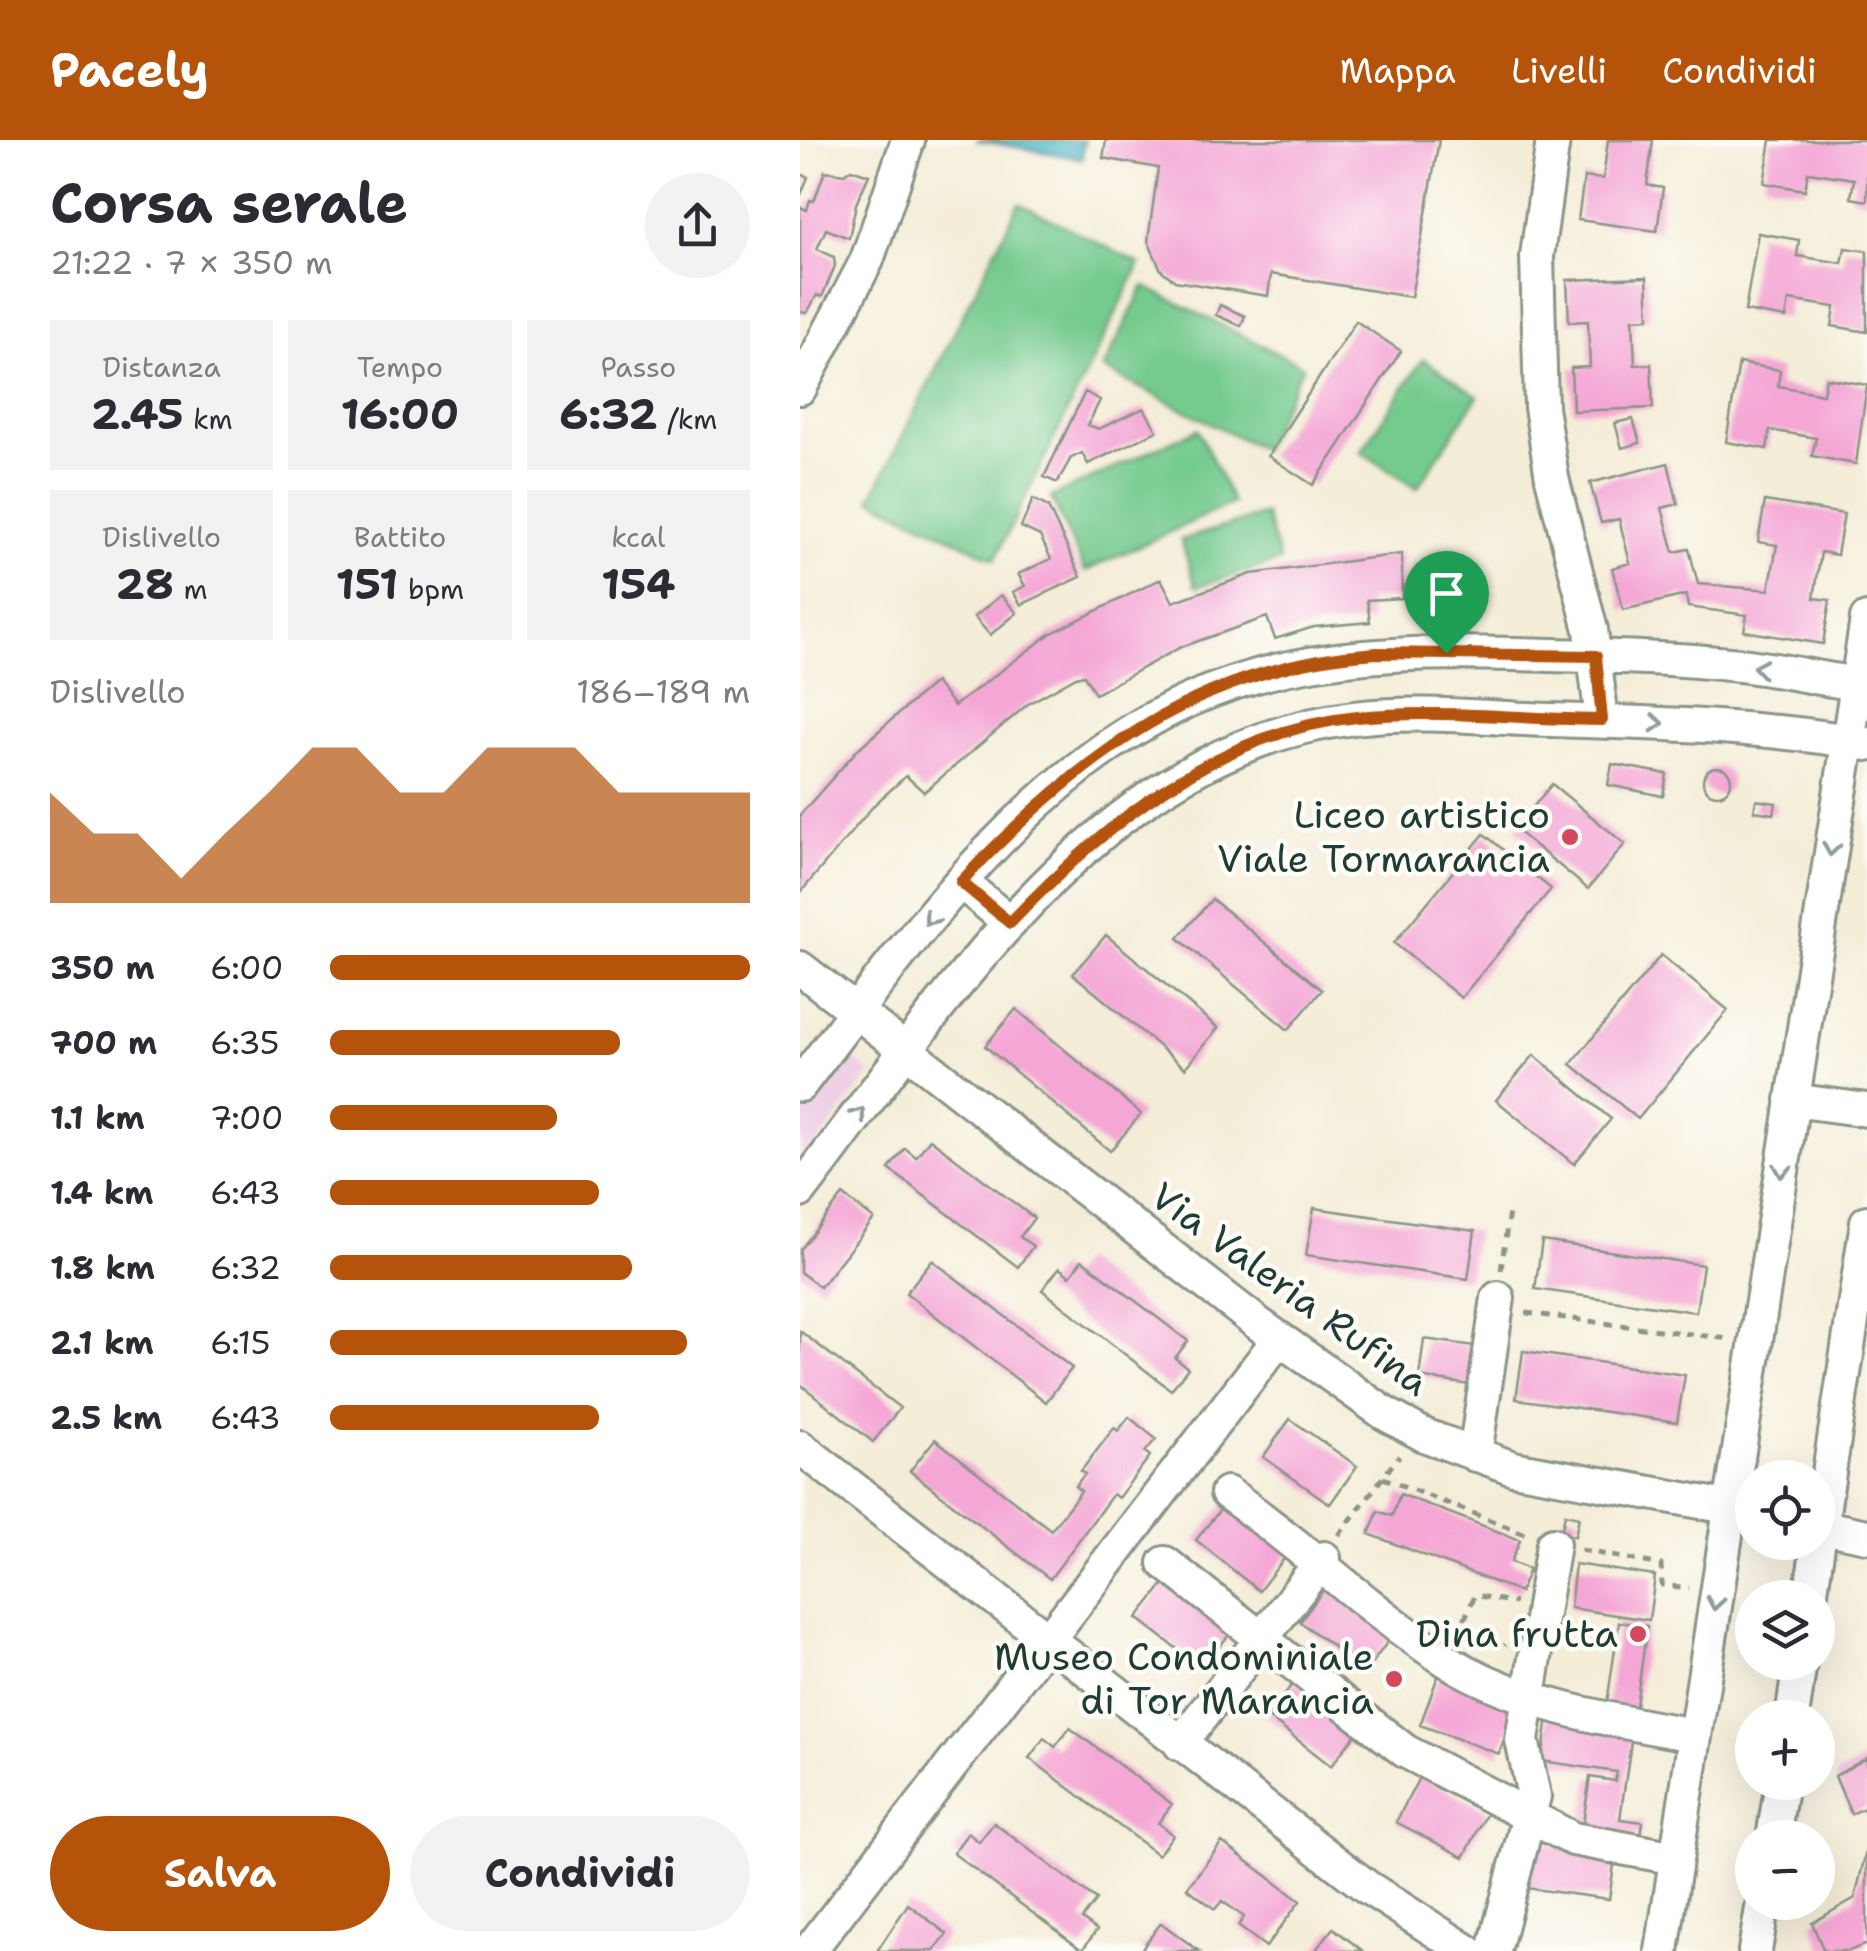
<!DOCTYPE html>
<html lang="it">
<head>
<meta charset="utf-8">
<style>
  :root { --surface:#fff; --page:#f2f2f3; --text:#2b2b33; --muted:#7c7c81; --accent:#b45309 }
  body { margin:0; font-family:"Shantell Sans",sans-serif; background:var(--page); color:var(--text); height:100vh; display:flex; flex-direction:column; font-size:38px; white-space:nowrap }
  * { box-sizing:border-box; margin:0 }
  p { font-size:32px; color:var(--muted) }
  .icon { flex:none; width:55px; height:55px; fill:none; stroke:currentColor; stroke-width:2; stroke-linecap:round; stroke-linejoin:round }
  .map { position:relative; flex:1; overflow:hidden }
  .panel { display:flex; flex-direction:column; background:var(--surface); width:800px }
  .panel>* { flex:none }
  .buttons { position:absolute; left:935px; top:1320px; display:grid; gap:20px }
  .buttons a { display:grid; place-items:center; width:100px; height:100px; border-radius:50%; background:var(--surface); box-shadow:0 10px 40px #0002; font-size:50px }
  .pin { position:absolute; display:grid; place-items:center; width:85px; height:85px; color:#fff; margin:-102px -42px; border-radius:50% 50% 50% 0; rotate:-45deg; box-shadow:0 0 10px #0007 }
  .pin .icon { rotate:45deg }
  .round { display:grid; place-items:center; flex:none; width:105px; height:105px; border-radius:52px; background:var(--page) }
  .overview { display:flex; align-items:center; justify-content:space-between; height:170px; padding:0 50px }
  h1 { font-size:55px; font-weight:700; line-height:75px }
  .figures { display:grid; grid-template-columns:repeat(3,1fr); gap:15px; height:170px; padding:10px 50px }
  .figures div { display:grid; align-content:center; border-radius:0px; background:var(--page); text-align:center }
  .figures b { font-size:42px; font-weight:700 }
  .figures small { font-size:28px; font-weight:400 }
  .figures p { font-size:28px }
  .chart { height:280px; padding:20px 50px }
  .chart p { display:flex; justify-content:space-between }
  .chart svg { width:100%; height:180px; margin-top:10px; fill:var(--accent); opacity:.7 }
  .action { display:flex; gap:20px; margin-top:auto; padding:20px 50px }
  .action a { flex:1; height:115px; border-radius:60px; background:var(--accent); color:#fff; font-size:40px; font-weight:700; line-height:115px; text-align:center }
  .action a+a { background:var(--page); color:var(--text) }
  ul { padding:0 50px; list-style:none; font-size:32px }
  li { display:grid; grid-template-columns:160px 120px 1fr; align-items:center; height:75px }
  li i { height:25px; border-radius:12px; background:var(--accent) }
  header { display:flex; align-items:center; gap:60px; box-sizing:border-box; height:140px; padding:0 50px; background:var(--accent); color:#fff }
  header strong { font-size:48px }
  nav { display:flex; gap:55px; margin-inline-start:auto; font-size:35px }
  main { display:flex; flex:1; min-height:0 }
  .map>svg:first-child { display:block }
</style>
</head>
<body>
<header>
<strong>Pacely</strong>
<nav><a>Mappa</a><a>Livelli</a><a>Condividi</a></nav>
</header>
<main>
<section class="panel">
<div class="overview"><div><h1>Corsa serale</h1><p>21:22 · 7 × 350 m</p></div><a class="round"><svg class="icon" aria-label="share" viewBox="0 0 24 24"><path d="M12 15V3M7 8l5-5 5 5M5 13v7h14v-7"/></svg></a></div>
<div class="figures">
<div><p>Distanza</p><b>2.45<small> km</small></b></div>
<div><p>Tempo</p><b>16:00</b></div>
<div><p>Passo</p><b>6:32<small> /km</small></b></div>
</div>
<div class="figures">
<div><p>Dislivello</p><b>28<small> m</small></b></div>
<div><p>Battito</p><b>151<small> bpm</small></b></div>
<div><p>kcal</p><b>154</b></div>
</div>
<div class="chart"><p><span>Dislivello</span>186–189 m</p>
<svg viewBox="0 0 160 44" preserveAspectRatio="none"><path d="M0 44V17L10 27L20 27L30 38L40 27L50 17L60 6L70 6L80 17L90 17L100 6L110 6L120 6L130 17L140 17L150 17L160 17V44z"/></svg>
</div>
<ul>
<li><b>350 m</b>6:00<i style="width:100%"></i></li>
<li><b>700 m</b>6:35<i style="width:69%"></i></li>
<li><b>1.1 km</b>7:00<i style="width:54%"></i></li>
<li><b>1.4 km</b>6:43<i style="width:64%"></i></li>
<li><b>1.8 km</b>6:32<i style="width:72%"></i></li>
<li><b>2.1 km</b>6:15<i style="width:85%"></i></li>
<li><b>2.5 km</b>6:43<i style="width:64%"></i></li>
</ul>
<div class="action"><a>Salva</a><a>Condividi</a></div>
</section>
<div class="map">
<svg width="1067" height="1811" viewBox="0 0 1067 1811">
  <rect width="100%" height="100%" fill="#fdfcf7"/>
  <filter id="ink" filterUnits="userSpaceOnUse"><feTurbulence type="fractalNoise" baseFrequency=".01" numOctaves="2"/><feDisplacementMap in="SourceGraphic" scale="20" xChannelSelector="R" yChannelSelector="G"/><feConvolveMatrix kernelMatrix="1 2 1 2 8 2 1 2 1" color-interpolation-filters="sRGB"/></filter>
  <filter id="wash" filterUnits="userSpaceOnUse"><feTurbulence type="fractalNoise" baseFrequency=".0048" numOctaves="4" result="noise"/><feDisplacementMap in="SourceGraphic" scale="40" xChannelSelector="R" yChannelSelector="G"/><feGaussianBlur stdDeviation="2.25" result="paint"/><feColorMatrix in="noise" values="0 0 0 0 0 0 0 0 0 0 0 0 0 0 0 0 0 1.4 0 .05"/><feComposite in="paint" operator="in"/></filter>
  <g filter="url(#wash)">
    <rect width="100%" height="100%" fill="#f4edd8"/>
    <!-- built -->
    <path fill="#efd0e6" d="M47 914 71 933 0 1026V975Z"/>
    <!-- green -->
    <path fill="#74ca8e" stroke="#4a8461" stroke-width="2.5" d="M219 63 340 124 195 419 71 359Z
      M344 146 503 226 462 309 303 229Z
      M623 219 678 256 617 348 561 312Z
      M398 289 433 363 285 431 251 357Z
      M465 374 480 421 396 447 381 400Z"/>
    <!-- water -->
    <path fill="#43afc1" stroke="#31767a" stroke-width="2.5" d="M175 0H285L282 19Z"/>
    <g id="blocks">
      <!-- building -->
      <path fill="#f4a6d5" d="M306 0H639L611 157 471 134 468 156 375 141 361 130 348 101 358 28 303 18Z
        M808 0H853L847 45 863 48 857 91 778 80 784 37 803 39Z
        M971 0H1067V61L1051 58 1054 39 1008 32 1005 50 964 43Z
        M51 29 69 35 56 64 49 98 26 89 17 109 34 117 35 126 22 157 17 155 7 173 0 172V67L7 70 10 60 14 61 25 31 44 34Z
        M0 34 8 37 0 57Z
        M958 93 999 100 997 116 1042 123 1045 108 1067 111V192L1032 186 1035 167 989 160 986 178 945 171Z
        M847 137 849 178 833 179 835 225 851 224 853 268 773 271 771 228 790 227 788 181 769 182 767 140Z
        M420 165 445 176 441 186 416 175Z
        M556 181 601 211 513 345 468 316Z
        M939 223 980 230 978 246 1023 254 1026 238 1067 245 1056 324 1012 316 1016 298 970 290 967 309 926 302Z
        M285 252 300 260 288 285 299 289 344 268 357 291 288 324 282 313 271 318 257 343 244 337Z
        M833 279 840 303 822 308 815 283Z
        M868 323 878 364 862 368 874 412 889 409 898 444 969 450 977 405 958 402 965 361 1044 374 1037 415 1021 412 1014 458 1030 460 1023 504 944 491 947 475 888 467 886 455 823 470 812 428 830 423 819 379 801 383 790 343Z
        M233 359 248 367 281 437 221 465 213 452 225 446 218 434 251 419 240 396 221 387Z
        M602 414V458L567 460 570 482 514 487 475 499 467 477 381 507 295 554 284 535 276 537 228 564 124 652 106 636 75 664 0 753V675L59 608 135 542 154 566 250 494 361 439 373 462 451 434Z
        M201 455 217 473 190 495 174 477Z
        M812 624 867 634 863 656 808 645Z
        M903 641a14 14 0 1 1 28 0a14 14 0 1 1-28 0Z
        M752 644 825 704 788 749 715 689Z
        M956 660 976 663 974 674 954 671Z
        M684 694 751 749 661 858 594 803Z
        M412 759 522 850 488 890 378 798Z
        M306 795 418 888 385 928 273 834Z
        M861 815 928 870 838 979 771 924Z
        M216 869 341 974 310 1011 185 906Z
        M734 915 811 979 774 1024 696 960Z
        M130 999 234 1078 220 1097 233 1106 218 1127 89 1029 105 1008 116 1017Z
        M43 1055 74 1079 20 1147 0 1132V1110Z
        M514 1068 675 1091 668 1139 506 1115Z
        M742 1101 903 1125 896 1172 735 1149Z
        M132 1120 272 1228 246 1262 106 1153Z
        M282 1120 388 1201 375 1218 388 1228 371 1250 242 1150 259 1128 270 1136Z
        M0 1191 100 1268 73 1302 0 1244Z
        M624 1199 675 1206 670 1245 619 1237Z
        M723 1211 885 1235 877 1282 716 1259Z
        M329 1277 356 1299 345 1312 350 1316 318 1358 313 1354 250 1439 110 1331 135 1299 251 1390 281 1351 275 1346 285 1334 281 1331 314 1288 318 1291Z
        M490 1279 557 1326 530 1364 463 1317Z
        M600 1354 720 1400 711 1422 729 1429 720 1452 569 1394 578 1371 592 1376Z
        M427 1361 490 1411 459 1451 396 1400Z
        M765 1374 779 1377 775 1396 761 1394Z
        M775 1424 855 1436 849 1480 770 1468Z
        M368 1439 433 1490 402 1528 337 1478Z
        M526 1446 592 1496 566 1531 500 1482Z
        M819 1482 847 1486 834 1580 806 1570Z
        M638 1536 717 1565 699 1614 620 1585Z
        M495 1541 558 1591 531 1626 467 1576Z
        M748 1576 833 1588 820 1679 843 1682 841 1696H781L790 1637 815 1641 817 1632 742 1621Z
        M270 1588 372 1664 358 1683 373 1695 358 1715 229 1618 244 1598 255 1607Z
        M1067 1618V1667L1051 1674 1035 1636Z
        M620 1636 688 1671 664 1717 596 1682Z
        M194 1683 296 1760 282 1779 297 1790 282 1810 153 1713 168 1693 179 1702Z
        M422 1702 500 1761 466 1807 438 1786 444 1777 422 1761 415 1769 387 1748Z
        M732 1702 816 1711 809 1759 726 1748Z
        M1067 1707V1804L1049 1811H1024L1012 1783 1055 1758Z
        M108 1764 147 1794 134 1811H77Z
        M361 1783 399 1811H340Z
        M533 1788 563 1811H515Z"/>
    </g>
  </g>
  <g filter="url(#ink)">
    <use href="#blocks" fill-opacity="0" stroke="#8a9586" stroke-width="2.5"/>
    <g fill="none" stroke-linecap="round" stroke-linejoin="round">
      <defs>
        <path id="minor" d="M753 0 737 116 741 267 752 338 791 490 802 581
          M0 248 67 120 108 0
          M161 742 210 783
          M0 828 456 1182 584 1273 624 1295 713 1328 950 1371
          M0 945C86 832 172 710 285 623 421 519 550 510 714 514 789 516 865 517 940 525 983 530 1025 540 1067 545
          M992 960 1067 970
          M0 1051C144 865 296 609 554 578 618 570 685 578 750 580 857 583 962 586 1067 604
          M0 1307 567 1747 667 1811
          M675 1315 698 1158
          M427 1353C502 1405 569 1471 646 1520 720 1566 810 1580 894 1595
          M1018 1386 1067 1396
          M365 1423 605 1611 773 1699 876 1718
          M1010 1458 1067 1082
          M992 1578 1000 1522
          M380 1604 524 1418
          M973 1698 982 1642
          M9 1811 479 1199
          M694 1811 734 1656 722 1600 753 1404
          M862 1811 1067 479
          M955 1811 963 1762"/>
      </defs>
      <!-- minor casing -->
      <use href="#minor" stroke="#8a9586" stroke-width="38"/>
      <!-- path -->
      <path stroke="#8a9586" stroke-width="5" stroke-dasharray="8 8" stroke-linecap="butt" d="M701 1130 709 1072
        M726 1173 929 1199
        M583 1338 728 1395
        M539 1395 599 1316
        M781 1410 861 1425 862 1445 889 1448
        M658 1494 675 1455 715 1463
        M695 1502 700 1510 705 1504"/>
      <!-- minor -->
      <use href="#minor" stroke="#fff" stroke-width="32"/>
    </g>
    <!-- one-way arrows -->
    <defs><path id="oneway-chevron" d="M-2-3.5L2.5 0L-2 3.5" fill="none" stroke-width="1.6" stroke-linecap="round" stroke-linejoin="round" transform="scale(2.5)"/></defs>
    <g stroke="#8f9e9a">
      <use href="#oneway-chevron" transform="translate(960 528) rotate(-171)"/>
      <use href="#oneway-chevron" transform="translate(857 583) rotate(3)"/>
      <use href="#oneway-chevron" transform="translate(1031 709) rotate(99)"/>
      <use href="#oneway-chevron" transform="translate(130 779) rotate(128)"/>
      <use href="#oneway-chevron" transform="translate(59 974) rotate(-53)"/>
      <use href="#oneway-chevron" transform="translate(982 1031) rotate(98)"/>
      <use href="#oneway-chevron" transform="translate(915 1463) rotate(99)"/>
    </g>
  </g>
  <g fill="none" stroke-linecap="round" stroke-linejoin="round" filter="url(#ink)">
    <defs>
      <path id="route" d="M577 513 796 516 802 580C721 579 638 569 557 577 418 591 303 685 210 783L161 742C277 618 401 524 577 513Z"/>
    </defs>
    <!-- route casing -->
    <use href="#route" stroke="#fff" stroke-width="20"/>
    <!-- route -->
    <use href="#route" stroke="#b45309" stroke-width="12"/>
  </g>
  <!-- markers -->
  <g fill="#d1495b" stroke="#fdfcf7" stroke-width="4">
    <circle cx="770" cy="697" r="10"/>
    <circle cx="838" cy="1494" r="10"/>
    <circle cx="594" cy="1539" r="10"/>
  </g>
  <g text-anchor="middle" stroke-width="9" stroke-linejoin="round" paint-order="stroke">
    <!-- poi labels -->
    <g font-size="38" fill="#1f3d34" stroke="#fdfcf7" text-anchor="end">
      <text x="750" y="688">Liceo artistico<tspan x="750" dy="44">Viale Tormarancia</tspan></text>
      <text x="818" y="1507">Dina frutta</text>
      <text x="574" y="1530">Museo Condominiale<tspan x="574" dy="44">di Tor Marancia</tspan></text>
    </g>
    <!-- street labels -->
    <g font-size="38" fill="#1f3d34" stroke="#fdfcf7">
      <text transform="translate(490 1149) rotate(36)" y="13">Via Valeria Rufina</text>
    </g>
  </g>
</svg>
<div class="buttons">
<a><svg class="icon" aria-label="locate" viewBox="0 0 24 24"><circle cx="12" cy="12" r="6"/><path d="M12 2v4M12 18v4M2 12h4M18 12h4"/></svg></a>
<a><svg class="icon" aria-label="layers" viewBox="0 0 24 24"><path d="M12 4l9 5-9 5-9-5zM3 14l9 5 9-5"/></svg></a>
<a>+</a>
<a>−</a>
</div>
<div class="pin" style="left:646px;top:513px;background:#1e9e55"><svg class="icon" aria-label="arrive" viewBox="0 0 24 24"><path d="M6 21V4h12l-3 4 3 4H6"/></svg></div>
</div>
</main>
</body>
</html>
